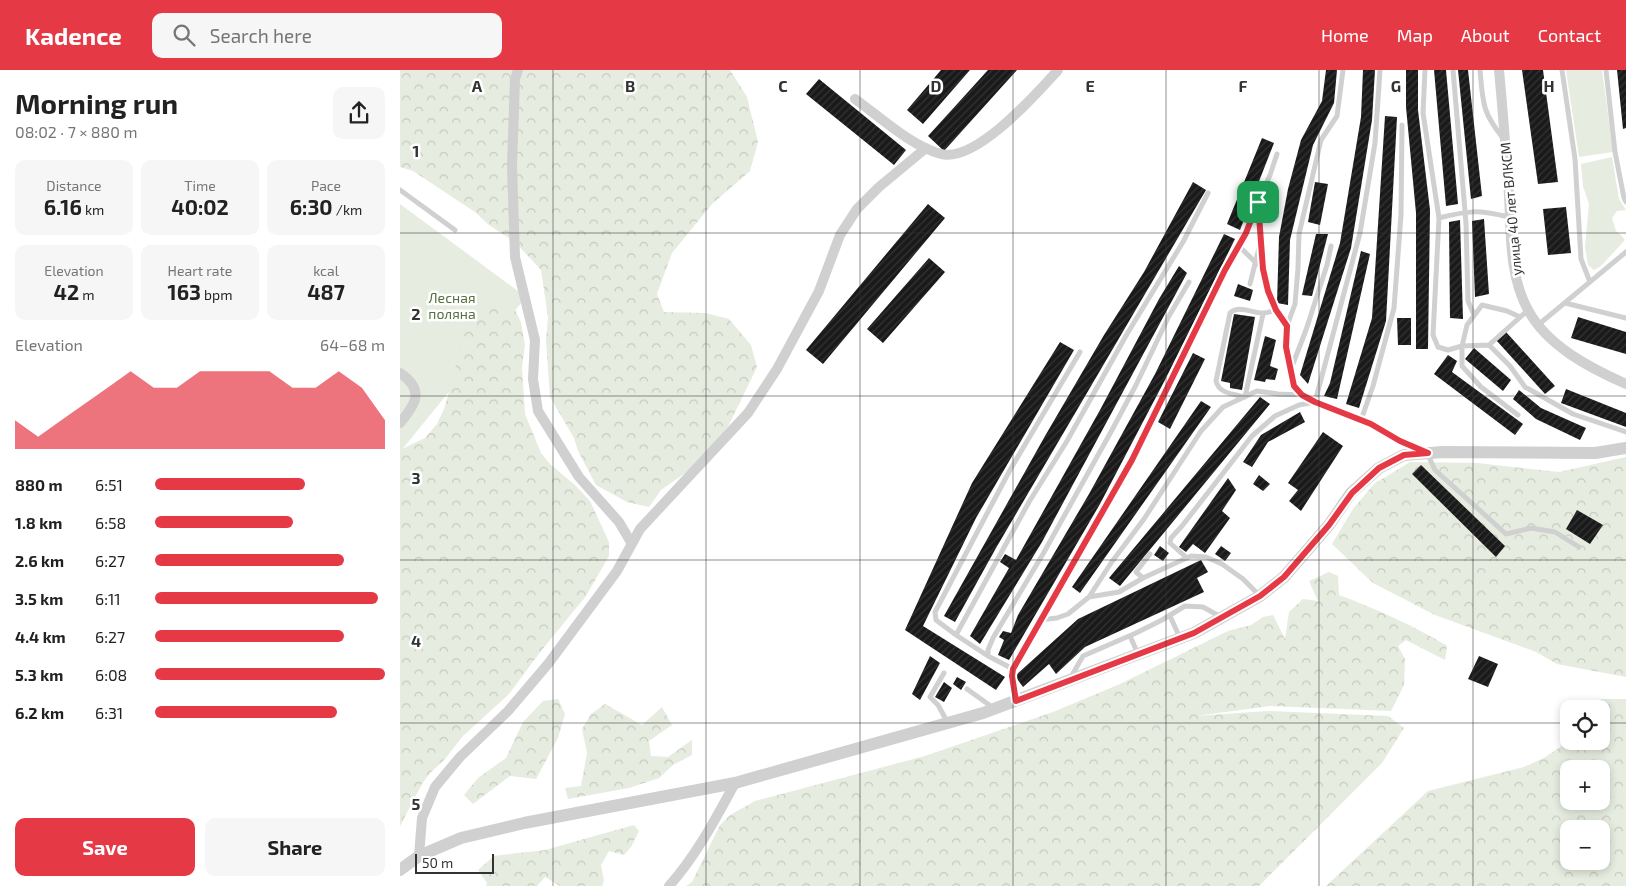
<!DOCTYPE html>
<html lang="en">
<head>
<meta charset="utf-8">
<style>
  :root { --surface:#fff; --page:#f6f6f6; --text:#222; --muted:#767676; --accent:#e63946 }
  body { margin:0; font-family:"Exo 2",sans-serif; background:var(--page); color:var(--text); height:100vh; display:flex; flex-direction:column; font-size:19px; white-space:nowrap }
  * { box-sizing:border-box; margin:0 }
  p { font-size:16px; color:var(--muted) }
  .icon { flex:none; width:28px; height:28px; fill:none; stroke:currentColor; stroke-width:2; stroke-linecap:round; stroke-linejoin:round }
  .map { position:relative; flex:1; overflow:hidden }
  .sheet { display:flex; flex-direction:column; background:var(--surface); width:400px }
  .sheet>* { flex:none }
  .controls { position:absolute; left:1160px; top:630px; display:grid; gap:10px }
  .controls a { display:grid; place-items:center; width:50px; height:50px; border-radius:10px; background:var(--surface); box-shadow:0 2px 8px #0003; font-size:25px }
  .scale { position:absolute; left:15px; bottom:12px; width:79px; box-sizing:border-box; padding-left:5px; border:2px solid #333; border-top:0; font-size:14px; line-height:18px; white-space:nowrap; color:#333; -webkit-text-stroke:4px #fff; paint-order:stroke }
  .pin { position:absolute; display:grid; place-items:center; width:42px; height:42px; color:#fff; margin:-21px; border-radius:10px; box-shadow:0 2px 8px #0006 }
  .round { display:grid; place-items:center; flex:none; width:52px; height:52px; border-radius:10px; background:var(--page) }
  .head { display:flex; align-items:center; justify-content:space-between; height:85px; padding:0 15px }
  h1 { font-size:28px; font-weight:700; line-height:38px }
  .metrics { display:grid; grid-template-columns:repeat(3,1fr); gap:8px; height:85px; padding:5px 15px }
  .metrics div { display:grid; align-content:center; border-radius:10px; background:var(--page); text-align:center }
  .metrics b { font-size:21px; font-weight:700 }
  .metrics small { font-size:14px; font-weight:400 }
  .metrics p { font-size:14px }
  .chart { height:140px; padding:10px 15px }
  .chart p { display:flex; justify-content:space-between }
  .chart svg { width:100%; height:90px; margin-top:5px; fill:var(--accent); opacity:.7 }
  .action { display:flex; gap:10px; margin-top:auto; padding:10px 15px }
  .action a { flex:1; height:58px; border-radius:10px; background:var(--accent); color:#fff; font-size:20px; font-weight:700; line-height:58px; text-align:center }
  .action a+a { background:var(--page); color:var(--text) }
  ul { padding:0 15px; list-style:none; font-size:16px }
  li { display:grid; grid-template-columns:80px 60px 1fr; align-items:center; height:38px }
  li i { height:12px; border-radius:6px; background:var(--accent) }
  header { display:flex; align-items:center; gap:30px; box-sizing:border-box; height:70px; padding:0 25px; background:var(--accent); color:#fff }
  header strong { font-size:24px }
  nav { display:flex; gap:28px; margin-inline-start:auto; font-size:18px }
  .search { width:350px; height:45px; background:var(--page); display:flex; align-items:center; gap:12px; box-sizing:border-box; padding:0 18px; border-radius:10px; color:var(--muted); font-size:19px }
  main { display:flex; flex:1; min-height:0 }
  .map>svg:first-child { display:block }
</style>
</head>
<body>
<header>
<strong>Kadence</strong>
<div class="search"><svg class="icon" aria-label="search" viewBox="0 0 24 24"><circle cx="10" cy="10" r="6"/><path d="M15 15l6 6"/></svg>Search here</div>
<nav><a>Home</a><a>Map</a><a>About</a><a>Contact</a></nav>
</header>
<main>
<section class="sheet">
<div class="head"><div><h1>Morning run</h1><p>08:02 · 7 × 880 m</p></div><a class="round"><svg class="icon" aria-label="share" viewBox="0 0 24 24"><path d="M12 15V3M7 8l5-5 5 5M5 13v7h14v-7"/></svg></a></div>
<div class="metrics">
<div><p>Distance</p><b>6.16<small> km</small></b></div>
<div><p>Time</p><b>40:02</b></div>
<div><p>Pace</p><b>6:30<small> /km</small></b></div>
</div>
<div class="metrics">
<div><p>Elevation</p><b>42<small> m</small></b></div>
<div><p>Heart rate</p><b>163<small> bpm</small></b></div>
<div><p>kcal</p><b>487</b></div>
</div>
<div class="chart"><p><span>Elevation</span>64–68 m</p>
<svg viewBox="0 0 160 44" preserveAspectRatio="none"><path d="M0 44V30L10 38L20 30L30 22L40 14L50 6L60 14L70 14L80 6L90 6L100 6L110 6L120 14L130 14L140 6L150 14L160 30V44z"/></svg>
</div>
<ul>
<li><b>880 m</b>6:51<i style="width:65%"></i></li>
<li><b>1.8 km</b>6:58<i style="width:60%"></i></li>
<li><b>2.6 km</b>6:27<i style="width:82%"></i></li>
<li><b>3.5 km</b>6:11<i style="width:97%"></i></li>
<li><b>4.4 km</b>6:27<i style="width:82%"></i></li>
<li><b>5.3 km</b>6:08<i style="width:100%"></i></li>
<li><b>6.2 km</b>6:31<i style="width:79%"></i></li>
</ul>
<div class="action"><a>Save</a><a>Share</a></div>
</section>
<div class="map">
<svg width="1226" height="816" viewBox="0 0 1226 816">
  <defs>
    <pattern id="forest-crowns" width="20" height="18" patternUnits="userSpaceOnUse" patternTransform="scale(1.25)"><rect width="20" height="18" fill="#e6ecdf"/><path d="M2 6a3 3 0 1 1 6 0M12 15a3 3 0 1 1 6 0" fill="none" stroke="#c6cbc0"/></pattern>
    <pattern id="building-hatch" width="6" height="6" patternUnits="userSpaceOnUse" patternTransform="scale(1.25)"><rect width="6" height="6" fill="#1a1a1a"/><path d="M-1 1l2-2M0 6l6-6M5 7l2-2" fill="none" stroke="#333"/></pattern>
  </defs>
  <rect width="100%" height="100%" fill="#fff"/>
  <!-- green -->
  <path fill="#e6ecdf" d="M1166 0H1202L1213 82 1179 87Z
    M1212 87 1219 129 1226 140 1217 141 1212 148 1216 161 1221 165 1225 170 1201 196 1194 200 1188 195 1185 177 1189 134 1183 116 1181 94Z
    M0 134 126 227 0 382Z"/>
  <!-- forest -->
  <path fill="url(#forest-crowns)" fill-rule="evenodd" d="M0 0H330L347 27 358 72 350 101 312 134 272 183 257 224 264 242 305 243 329 249 351 275 357 297 321 371 301 392 261 420 249 437 227 432 196 415 178 381 174 368 150 327 146 270 148 247 141 200 115 172 89 155 75 142 13 101 0 97Z
    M90 231 113 236 121 252 125 275 122 298 125 344 141 383 150 394 176 416 190 431 209 472V486L186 526 141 581 109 624 62 667 45 689 30 703 22 714 0 756V380L25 368 37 354 44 339 53 308 64 261 74 244Z
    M1226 387V607L1157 594 1136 582 1035 545 973 513 932 474 953 439 974 414 1010 392 1077 393 1159 402Z
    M929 502 938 506 939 525C976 539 1013 555 1047 576L1045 590 1006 570 998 576 1005 589 1004 615 991 641 870 636 796 646 867 641 988 646 1004 658 982 693 859 816H286L292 812 320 755 330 745 355 731 525 686 653 642 720 614 828 561 851 555 863 547 873 545 885 569 889 542 903 529 918 531 909 511Z
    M158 629 165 644 158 668 136 709 110 706 73 734 64 725 78 708 106 688 123 652 143 631Z
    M1201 629H1226V816H926L1028 721 1124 697 1144 688 1166 673 1169 669V671H1201V639H1190ZM1169 699H1201V731H1169ZM1169 759H1201V791H1169Z
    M205 634 242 655 262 637 272 655 249 671 251 686 268 687 292 670V685L273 695 259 708 229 718 168 729 165 718 181 716 187 683 182 659 191 644Z
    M234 755 239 761 231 777 224 785 209 781 201 795 204 811 202 816H160L145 807 137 816H86L87 813 78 800 94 786 145 780Z"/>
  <!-- building -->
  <path fill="url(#building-hatch)" d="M541 0H570L523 54 507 40Z
    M588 0H617L544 81 528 66Z
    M926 0H937L934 33 913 75 890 170 888 235 877 233 879 167 888 119 901 70 922 31Z
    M963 0H975L972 50 951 178 908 314 900 305 940 173 961 47Z
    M1006 0H1018V40L1030 140 1028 279H1016V143L1006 37Z
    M1034 0H1046L1058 134 1046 136Z
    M1058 0H1068L1082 126 1071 129Z
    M1122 0H1143L1158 112 1138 114Z
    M1217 0H1226V58L1223 59Z
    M419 9 506 80 494 95 406 24Z
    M985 46 997 47 986 251 959 338 946 334 972 248Z
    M862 68 874 73 840 160 827 154Z
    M793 112 806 120 596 478 555 552 544 546 645 366 704 265 744 202Z
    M915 112 928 114 920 155 908 152Z
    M528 134 545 148 423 294 406 280Z
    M1166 137 1171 183 1148 185 1143 139Z
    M1084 149 1089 224 1075 227 1072 151Z
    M1060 150 1063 249 1050 248 1049 152Z
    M824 164 835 169 766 308 700 434 609 590 598 585 604 570 599 567 603 561 611 563 618 545 689 424 755 304Z
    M916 164H928L912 226 902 225Z
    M961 181 970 184 937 329 924 326 930 313Z
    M529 188 545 202 483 273 467 259Z
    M779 196 787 203 642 472 580 574 570 566 609 498 600 492 605 484 616 490 700 340 759 229Z
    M838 214 853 220 850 231 834 226Z
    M834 244 855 247 842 320 830 318V313L821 311Z
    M1178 247 1226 262V284L1171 268Z
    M997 248H1011V275H998Z
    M1106 262 1155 316 1145 324 1096 270Z
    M865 266 876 270 870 296 878 299 875 310 866 309 865 312 854 310Z
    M660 272 674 280 576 448 523 556 605 607 596 620 505 560 572 413Z
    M1074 278 1111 310 1103 321 1065 289Z
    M793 283 805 289 770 359 758 352Z
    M1048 285 1057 291 1052 302 1123 354 1115 365 1034 304Z
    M1166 319 1226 343V357L1161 333Z
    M1119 320 1141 338 1186 358 1180 370 1136 349 1113 329Z
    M860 327 870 334 720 516 709 508Z
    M801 331 811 337 680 523 672 517Z
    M900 342 905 352 868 372 852 397 843 392 861 365Z
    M923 362 943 376 901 441 889 431 898 420 888 413Z
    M1021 395 1105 476 1096 487 1012 404Z
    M859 405 870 414 863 421 853 414Z
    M828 408 836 420 822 441 830 448 805 483 793 474 786 482 779 477Z
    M1177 440 1203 455 1190 474 1166 459Z
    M760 476 769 483 763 491 754 485Z
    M821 476 831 483 825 491 815 484Z
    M801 490 808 502 797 508 804 522 685 577 656 604 649 594 623 617 615 606 678 549Z
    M530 586 540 593 520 630 512 624Z
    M1079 586 1098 594 1088 617 1068 609Z
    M557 607 566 612 561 620 553 614Z
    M544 612 552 618 544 632 535 627Z"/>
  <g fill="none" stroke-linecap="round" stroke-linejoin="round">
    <!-- service -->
    <path stroke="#d0d0d0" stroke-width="5" d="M1025 0 1023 43 1039 148
      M1053 0 1066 153 1068 231 1074 245
      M1080 0C1083 33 1082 42 1103 68
      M1162 0 1175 89 1181 189 1190 212
      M1206 0 1215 82 1224 128 1226 132
      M877 84 870 105 858 132 859 153 863 199 869 221 876 240 887 256
      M0 120 55 160
      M839 176 857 194
      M931 176 927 195 906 260 891 299 894 316 902 325 915 332 971 354 1000 371 1022 380
      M850 214 859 178
      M1165 233 1226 248
      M1128 240 1089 275 1110 296 1125 317 1173 344 1226 362
      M863 244 845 327C834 324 819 324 816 311L830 243C839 234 853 244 863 243 867 243 872 241 876 240
      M1138 255 1226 182
      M1089 275 1062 276 1048 280 1038 277 1033 265 1039 148C1070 140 1078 140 1109 147
      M891 299 886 277 887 256 895 234 898 198 899 164 921 70 937 46 943 0
      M915 332 960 163 975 73 980 0
      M1118 345 1081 317 1062 296V276L1067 255 1082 235 1107 241 1120 247
      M961 350 973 316 994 238 1001 145 1002 55
      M1028 385 1035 400 1106 464 1131 458 1155 462 1179 477
      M787 488 770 473 771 468 782 456 852 366 875 346 899 335 915 332
      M743 508 736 502 750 484
      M689 527 719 522 743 508 791 486 806 487 822 494 843 509 859 525
      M770 546 780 568
      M640 550 657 548 668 544 689 527 711 493 744 449 801 361 823 337 857 321 878 324 902 325
      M556 565 536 550 535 542 610 400 680 282
      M730 566 738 584
      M588 586 556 565 629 432 667 371 727 264 783 172 808 123
      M613 599 588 586V580L593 568 643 484 712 360 736 315 769 246 789 212
      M544 603 530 627 538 635 548 653
      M671 607 683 586 736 563 762 550 785 536 803 537 821 547
      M567 619 592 637
      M616 630 612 606 613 599 732 390 825 200 846 163 858 132"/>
    <!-- minor -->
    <path stroke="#d0d0d0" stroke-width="10" d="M118 0 115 9 112 96 115 187 135 270 133 309 138 341 179 407 219 452 232 474
      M1099 0C1103 42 1106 83 1109 125 1111 163 1109 205 1128 240 1147 276 1190 298 1226 314
      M455 29C480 47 511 76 541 84 576 93 636 24 658 0
      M0 303C25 320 16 334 0 353
      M19 786 22 748 35 717 60 687 108 641 148 594 217 501 240 459 348 343 377 299 419 221 440 165 457 139 479 117 526 78
      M269 816C296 786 316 748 335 713"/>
    <!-- tertiary -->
    <path stroke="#d0d0d0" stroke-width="12" d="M0 800 19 786 61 768 124 753 335 713 583 643 794 563 860 526 884 507 929 455 951 423 979 398 1004 385 1043 382 1195 383 1226 378"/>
  </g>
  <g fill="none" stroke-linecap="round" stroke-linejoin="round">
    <defs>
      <path id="route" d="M858 132 863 199 868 221 876 240 887 256 886 277 894 316 902 325 915 332 971 354 1000 371 1028 383 1004 385 979 398 952 423 929 455 884 507 860 526 794 563 616 631 612 606 613 599 732 390 825 200 846 163Z"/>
    </defs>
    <!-- route casing -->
    <use href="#route" stroke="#fff" stroke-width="10"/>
    <!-- route -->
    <use href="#route" stroke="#e63946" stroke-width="6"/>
  </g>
  <!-- grid -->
  <path fill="none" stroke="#333" stroke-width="1" stroke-opacity="0.55" d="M153 0V816M306 0V816M460 0V816M613 0V816M766 0V816M919 0V816M1073 0V816M0 163H1226M0 326H1226M0 490H1226M0 653H1169M1201 653H1226"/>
  <g text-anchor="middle" stroke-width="5" stroke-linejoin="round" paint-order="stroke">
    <!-- street labels -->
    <g font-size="14" fill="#333" stroke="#fff">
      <text transform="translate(1111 139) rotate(-95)" y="5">улица 40 лет ВЛКСМ</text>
    </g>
    <!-- park labels -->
    <g font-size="14" fill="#56703f" stroke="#fff">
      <text x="52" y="233">Лесная<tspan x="52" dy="16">поляна</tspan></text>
    </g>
  </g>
  <g font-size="16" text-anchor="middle" font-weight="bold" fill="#333" stroke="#fff" stroke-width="5" stroke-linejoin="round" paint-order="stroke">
    <text x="77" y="22">A</text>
    <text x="230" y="22">B</text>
    <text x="383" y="22">C</text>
    <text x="536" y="22">D</text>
    <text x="690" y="22">E</text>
    <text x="843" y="22">F</text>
    <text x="996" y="22">G</text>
    <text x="1149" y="22">H</text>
    <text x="16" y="87">1</text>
    <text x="16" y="250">2</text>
    <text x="16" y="414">3</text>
    <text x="16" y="577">4</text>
    <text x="16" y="740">5</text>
  </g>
</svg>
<div class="controls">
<a><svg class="icon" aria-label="locate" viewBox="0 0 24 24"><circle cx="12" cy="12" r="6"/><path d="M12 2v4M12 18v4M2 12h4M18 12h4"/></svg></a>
<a>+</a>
<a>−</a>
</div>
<div class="scale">50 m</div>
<div class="pin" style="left:858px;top:132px;background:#1e9e55"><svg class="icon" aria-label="arrive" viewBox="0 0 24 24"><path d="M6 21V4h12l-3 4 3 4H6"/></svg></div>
</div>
</main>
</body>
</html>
